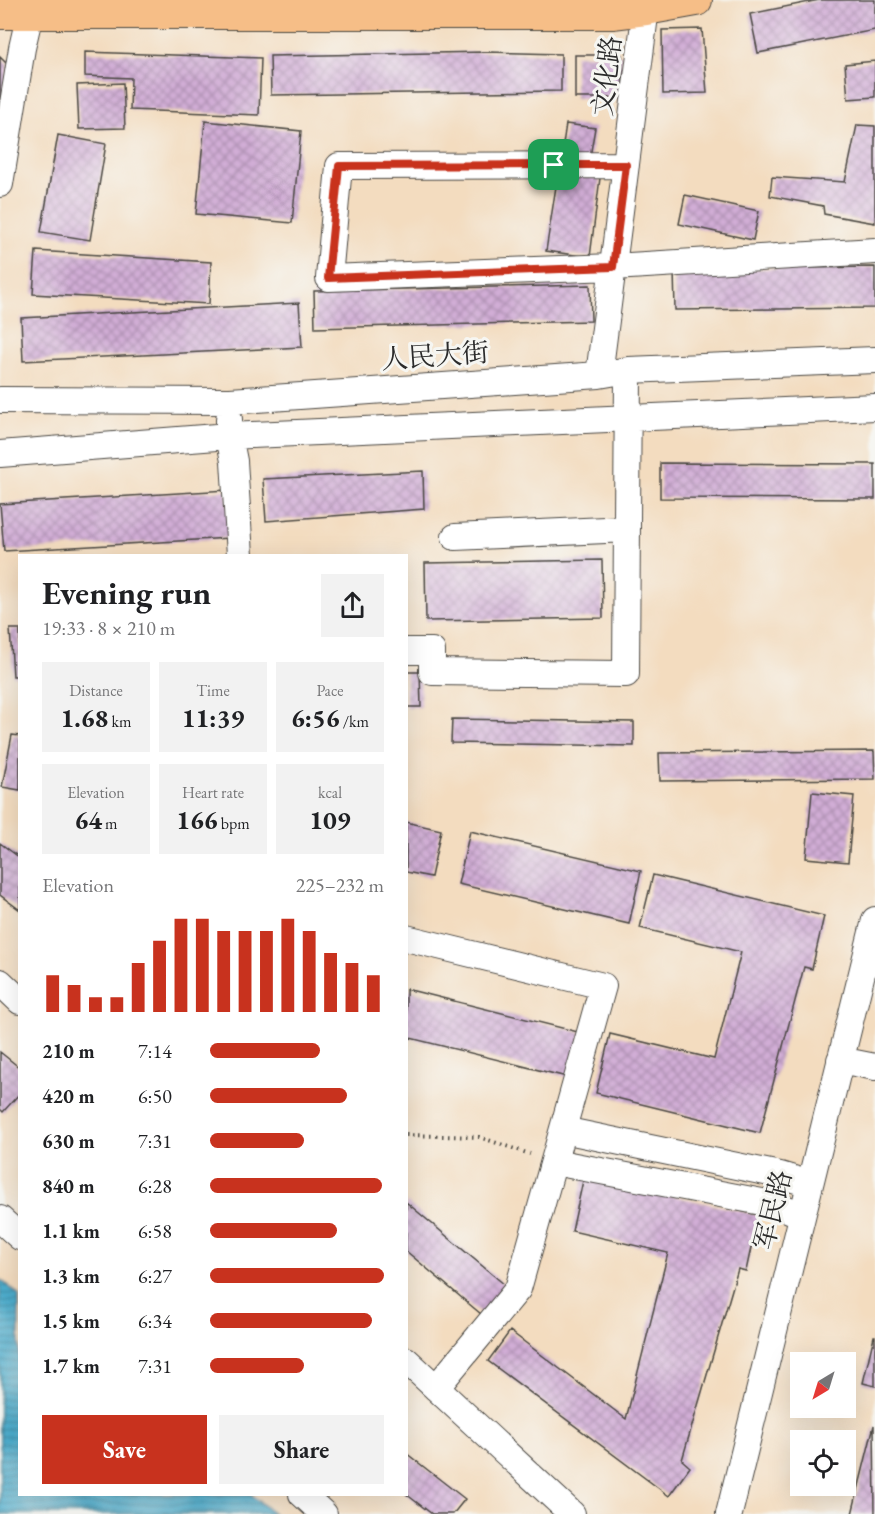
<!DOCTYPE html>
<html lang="en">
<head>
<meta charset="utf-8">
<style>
  :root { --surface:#fff; --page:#f2f2f2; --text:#202124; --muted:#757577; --accent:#c8321e }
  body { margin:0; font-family:"EB Garamond","Noto Serif SC",serif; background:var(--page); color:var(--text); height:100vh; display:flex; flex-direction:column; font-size:22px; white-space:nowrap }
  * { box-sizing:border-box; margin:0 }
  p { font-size:20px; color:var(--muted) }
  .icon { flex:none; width:33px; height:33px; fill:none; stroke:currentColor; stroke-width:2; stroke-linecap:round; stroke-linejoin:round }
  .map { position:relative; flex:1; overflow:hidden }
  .panel { position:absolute; left:18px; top:554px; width:390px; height:942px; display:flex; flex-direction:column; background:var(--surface); border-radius:0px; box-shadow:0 6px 24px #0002 }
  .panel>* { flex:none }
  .needle { width:39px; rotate:218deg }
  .buttons { position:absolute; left:790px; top:1352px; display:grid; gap:12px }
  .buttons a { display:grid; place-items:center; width:66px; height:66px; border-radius:0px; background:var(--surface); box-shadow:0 6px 24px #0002; font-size:30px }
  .pin { position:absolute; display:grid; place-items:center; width:51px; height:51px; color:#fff; margin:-26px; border-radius:12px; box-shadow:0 3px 9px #0006 }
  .round { display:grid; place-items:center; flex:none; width:63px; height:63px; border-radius:0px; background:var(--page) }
  .head { display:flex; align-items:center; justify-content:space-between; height:102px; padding:0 24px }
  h1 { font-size:33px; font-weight:700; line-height:45px }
  .figures { display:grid; grid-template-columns:repeat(3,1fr); gap:9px; height:102px; padding:6px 24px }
  .figures div { display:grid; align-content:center; border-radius:0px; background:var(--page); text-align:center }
  .figures b { font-size:26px; font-weight:700 }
  .figures small { font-size:16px; font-weight:400 }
  .figures p { font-size:16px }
  .chart { height:168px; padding:12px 24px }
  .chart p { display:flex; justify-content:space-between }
  .chart svg { width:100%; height:108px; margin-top:6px; stroke:var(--accent); stroke-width:6 }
  .action { display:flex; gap:12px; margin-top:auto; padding:12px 24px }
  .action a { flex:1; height:69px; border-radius:0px; background:var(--accent); color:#fff; font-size:24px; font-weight:700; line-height:69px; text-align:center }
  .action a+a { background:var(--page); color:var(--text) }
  ul { padding:0 24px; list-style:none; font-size:20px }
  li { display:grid; grid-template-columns:96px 72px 1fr; align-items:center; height:45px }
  li i { height:15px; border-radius:8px; background:var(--accent) }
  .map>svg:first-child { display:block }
</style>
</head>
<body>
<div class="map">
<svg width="875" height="1514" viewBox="0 0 875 1514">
  <defs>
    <pattern id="water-rules" width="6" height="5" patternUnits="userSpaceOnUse" patternTransform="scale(1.5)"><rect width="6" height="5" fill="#4eadcd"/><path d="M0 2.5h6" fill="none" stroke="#418da7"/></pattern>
    <pattern id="building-cross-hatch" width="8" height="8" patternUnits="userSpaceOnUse" patternTransform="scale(1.5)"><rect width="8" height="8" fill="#d1add6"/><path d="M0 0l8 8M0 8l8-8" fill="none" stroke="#aa8dae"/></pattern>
  </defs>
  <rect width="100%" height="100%" fill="#f6f6f2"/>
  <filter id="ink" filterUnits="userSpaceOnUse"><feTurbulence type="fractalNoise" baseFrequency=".0167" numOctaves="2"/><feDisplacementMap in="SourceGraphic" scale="12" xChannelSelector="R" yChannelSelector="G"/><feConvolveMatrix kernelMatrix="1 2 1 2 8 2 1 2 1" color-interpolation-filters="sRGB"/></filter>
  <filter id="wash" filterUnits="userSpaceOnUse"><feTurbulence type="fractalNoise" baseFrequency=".008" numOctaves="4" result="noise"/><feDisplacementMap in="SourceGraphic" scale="24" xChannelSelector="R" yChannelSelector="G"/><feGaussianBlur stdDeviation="1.35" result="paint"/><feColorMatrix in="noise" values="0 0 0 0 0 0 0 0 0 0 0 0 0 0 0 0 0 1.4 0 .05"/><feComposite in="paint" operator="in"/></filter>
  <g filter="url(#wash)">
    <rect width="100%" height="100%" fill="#f3dcbf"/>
    <!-- water -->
    <path fill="url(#water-rules)" stroke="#3c6c7c" stroke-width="1.5" d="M0 1279 19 1295 20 1494H251L274 1514H0Z"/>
    <g id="blocks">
      <!-- building -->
      <path fill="url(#building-cross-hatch)" d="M819 0H875V30L758 53 750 14Z
        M702 29 707 93 663 94 662 30Z
        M85 52 261 58 259 115 130 110 131 78 85 76Z
        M487 52 561 54V91L271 95 270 56Z
        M575 55H622L623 98H575Z
        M0 57 8 65 0 122Z
        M875 61V97L848 99 845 64Z
        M123 83 125 128 79 129 77 85Z
        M205 121 301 131 292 223 196 214Z
        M566 124 595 128 589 163 561 158Z
        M857 125 875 126V223L824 214 823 206 770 196 772 177 845 182Z
        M58 135 106 144 90 240 41 232Z
        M559 167 601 170 590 257 546 251Z
        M685 195 759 211 753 240 679 224Z
        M36 251 211 262 209 304 33 294Z
        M875 267V308L675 310 674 270Z
        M590 285 591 321 315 328 314 291Z
        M299 303 302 347 23 361 21 318Z
        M660 463 875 464V499L660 498Z
        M423 471 424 509 266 521 263 479Z
        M227 490 230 538 4 551 0 504Z
        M602 560 603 618 426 621 425 563Z
        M10 629H20V676H13Z
        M406 672H420L421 707H406Z
        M452 719 634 722V746L451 743Z
        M12 735 20 736V790L2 787Z
        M874 751 875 779 660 781 659 753Z
        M812 792 854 796 848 862 806 858Z
        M406 822 441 830 431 877 406 872Z
        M470 831 641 871 629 924 458 884Z
        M0 843 20 858V910L0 895Z
        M653 875 824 916 812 969 804 967 760 1133 596 1093 610 1034 714 1059 741 952 640 928Z
        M406 989 582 1033 571 1078 406 1037Z
        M0 1052 20 1068V1093L3 1112 0 1109Z
        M584 1176 758 1215 746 1271 738 1269 682 1460 690 1467 669 1496 488 1361 510 1331 626 1419 668 1253 572 1231Z
        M406 1202 505 1285 481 1314 406 1251Z
        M874 1336H875V1386L863 1383Z
        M874 1425 875 1514H852Z
        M406 1453 465 1499 453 1514H432L406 1494Z"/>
    </g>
  </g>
  <g filter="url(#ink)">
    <use href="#blocks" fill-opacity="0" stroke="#494641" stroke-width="1.5"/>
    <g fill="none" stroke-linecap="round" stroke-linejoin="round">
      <defs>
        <path id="minor" d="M626 165 339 166 329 278 613 267 875 251
          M0 184 22 48 33 0
          M599 375 647 0
          M0 400 230 401 599 375 628 370 875 360
          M229 419V436L234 461 240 555
          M0 454 229 436 875 407
          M455 537 627 529
          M406 651H432V672L626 674 628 370
          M406 938 603 986 518 1289 436 1388
          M0 982 20 1001
          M840 1060 875 1067
          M563 1130 780 1175 810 1184
          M554 1162 777 1205 802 1215
          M0 1219 20 1237
          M406 1360 572 1514
          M302 1494 324 1514
          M729 1514 875 920"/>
        <path id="major" d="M0 13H612L646 9 696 0"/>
      </defs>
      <!-- minor casing -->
      <use href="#minor" stroke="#494641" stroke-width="28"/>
      <!-- major casing -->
      <use href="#major" stroke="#494641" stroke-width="34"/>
      <!-- path -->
      <path stroke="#494641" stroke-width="4" stroke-dasharray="1.5 4.5" stroke-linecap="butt" d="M406 1135 479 1137 530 1154"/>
      <!-- minor -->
      <use href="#minor" stroke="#fff" stroke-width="26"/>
      <!-- major -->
      <use href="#major" stroke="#f6be87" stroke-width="32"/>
    </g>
  </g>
  <g fill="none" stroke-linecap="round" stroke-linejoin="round" filter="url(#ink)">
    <defs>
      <path id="route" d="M554 165H626L613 267 328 278 339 166Z"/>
    </defs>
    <!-- route casing -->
    <use href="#route" stroke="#fff" stroke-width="12"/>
    <!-- route -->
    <use href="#route" stroke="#c8321e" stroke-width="8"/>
  </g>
  <g text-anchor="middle" stroke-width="6" stroke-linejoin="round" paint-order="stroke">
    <!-- street labels -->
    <g font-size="27" fill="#2b2b2b" stroke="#f6f6f2">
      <text transform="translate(607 76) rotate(-83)" y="9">文化路</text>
      <text transform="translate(435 356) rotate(-4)" y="9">人民大街</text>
      <text transform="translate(773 1210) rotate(-76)" y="9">军民路</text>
    </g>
  </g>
</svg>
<div class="buttons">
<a><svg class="needle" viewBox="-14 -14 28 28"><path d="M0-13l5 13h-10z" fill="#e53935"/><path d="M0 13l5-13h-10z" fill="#757577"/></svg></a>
<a><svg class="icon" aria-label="locate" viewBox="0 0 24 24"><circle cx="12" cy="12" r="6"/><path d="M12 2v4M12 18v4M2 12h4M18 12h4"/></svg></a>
</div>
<div class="pin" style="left:554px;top:165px;background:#1e9e55"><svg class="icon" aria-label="arrive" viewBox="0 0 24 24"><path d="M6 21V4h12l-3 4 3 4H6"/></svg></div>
<section class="panel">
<div class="head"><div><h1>Evening run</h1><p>19:33 · 8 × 210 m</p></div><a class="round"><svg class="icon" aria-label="share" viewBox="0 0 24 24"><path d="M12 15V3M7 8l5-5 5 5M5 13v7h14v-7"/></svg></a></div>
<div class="figures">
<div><p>Distance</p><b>1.68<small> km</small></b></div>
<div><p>Time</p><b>11:39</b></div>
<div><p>Pace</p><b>6:56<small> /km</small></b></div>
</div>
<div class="figures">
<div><p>Elevation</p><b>64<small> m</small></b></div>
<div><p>Heart rate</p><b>166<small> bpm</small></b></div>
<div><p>kcal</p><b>109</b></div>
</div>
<div class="chart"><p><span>Elevation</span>225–232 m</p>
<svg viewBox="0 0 160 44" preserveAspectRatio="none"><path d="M5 44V29M15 44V33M25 44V38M35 44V38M45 44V24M55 44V15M65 44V6M75 44V6M85 44V11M95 44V11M105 44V11M115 44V6M125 44V11M135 44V20M145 44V24M155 44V29"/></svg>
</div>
<ul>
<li><b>210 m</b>7:14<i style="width:63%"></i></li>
<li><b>420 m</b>6:50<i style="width:79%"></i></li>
<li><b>630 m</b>7:31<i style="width:54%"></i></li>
<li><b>840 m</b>6:28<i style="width:99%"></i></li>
<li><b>1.1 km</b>6:58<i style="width:73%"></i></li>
<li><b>1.3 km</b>6:27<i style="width:100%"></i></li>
<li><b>1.5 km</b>6:34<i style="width:93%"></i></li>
<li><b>1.7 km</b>7:31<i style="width:54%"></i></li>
</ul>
<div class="action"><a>Save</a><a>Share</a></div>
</section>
</div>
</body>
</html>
